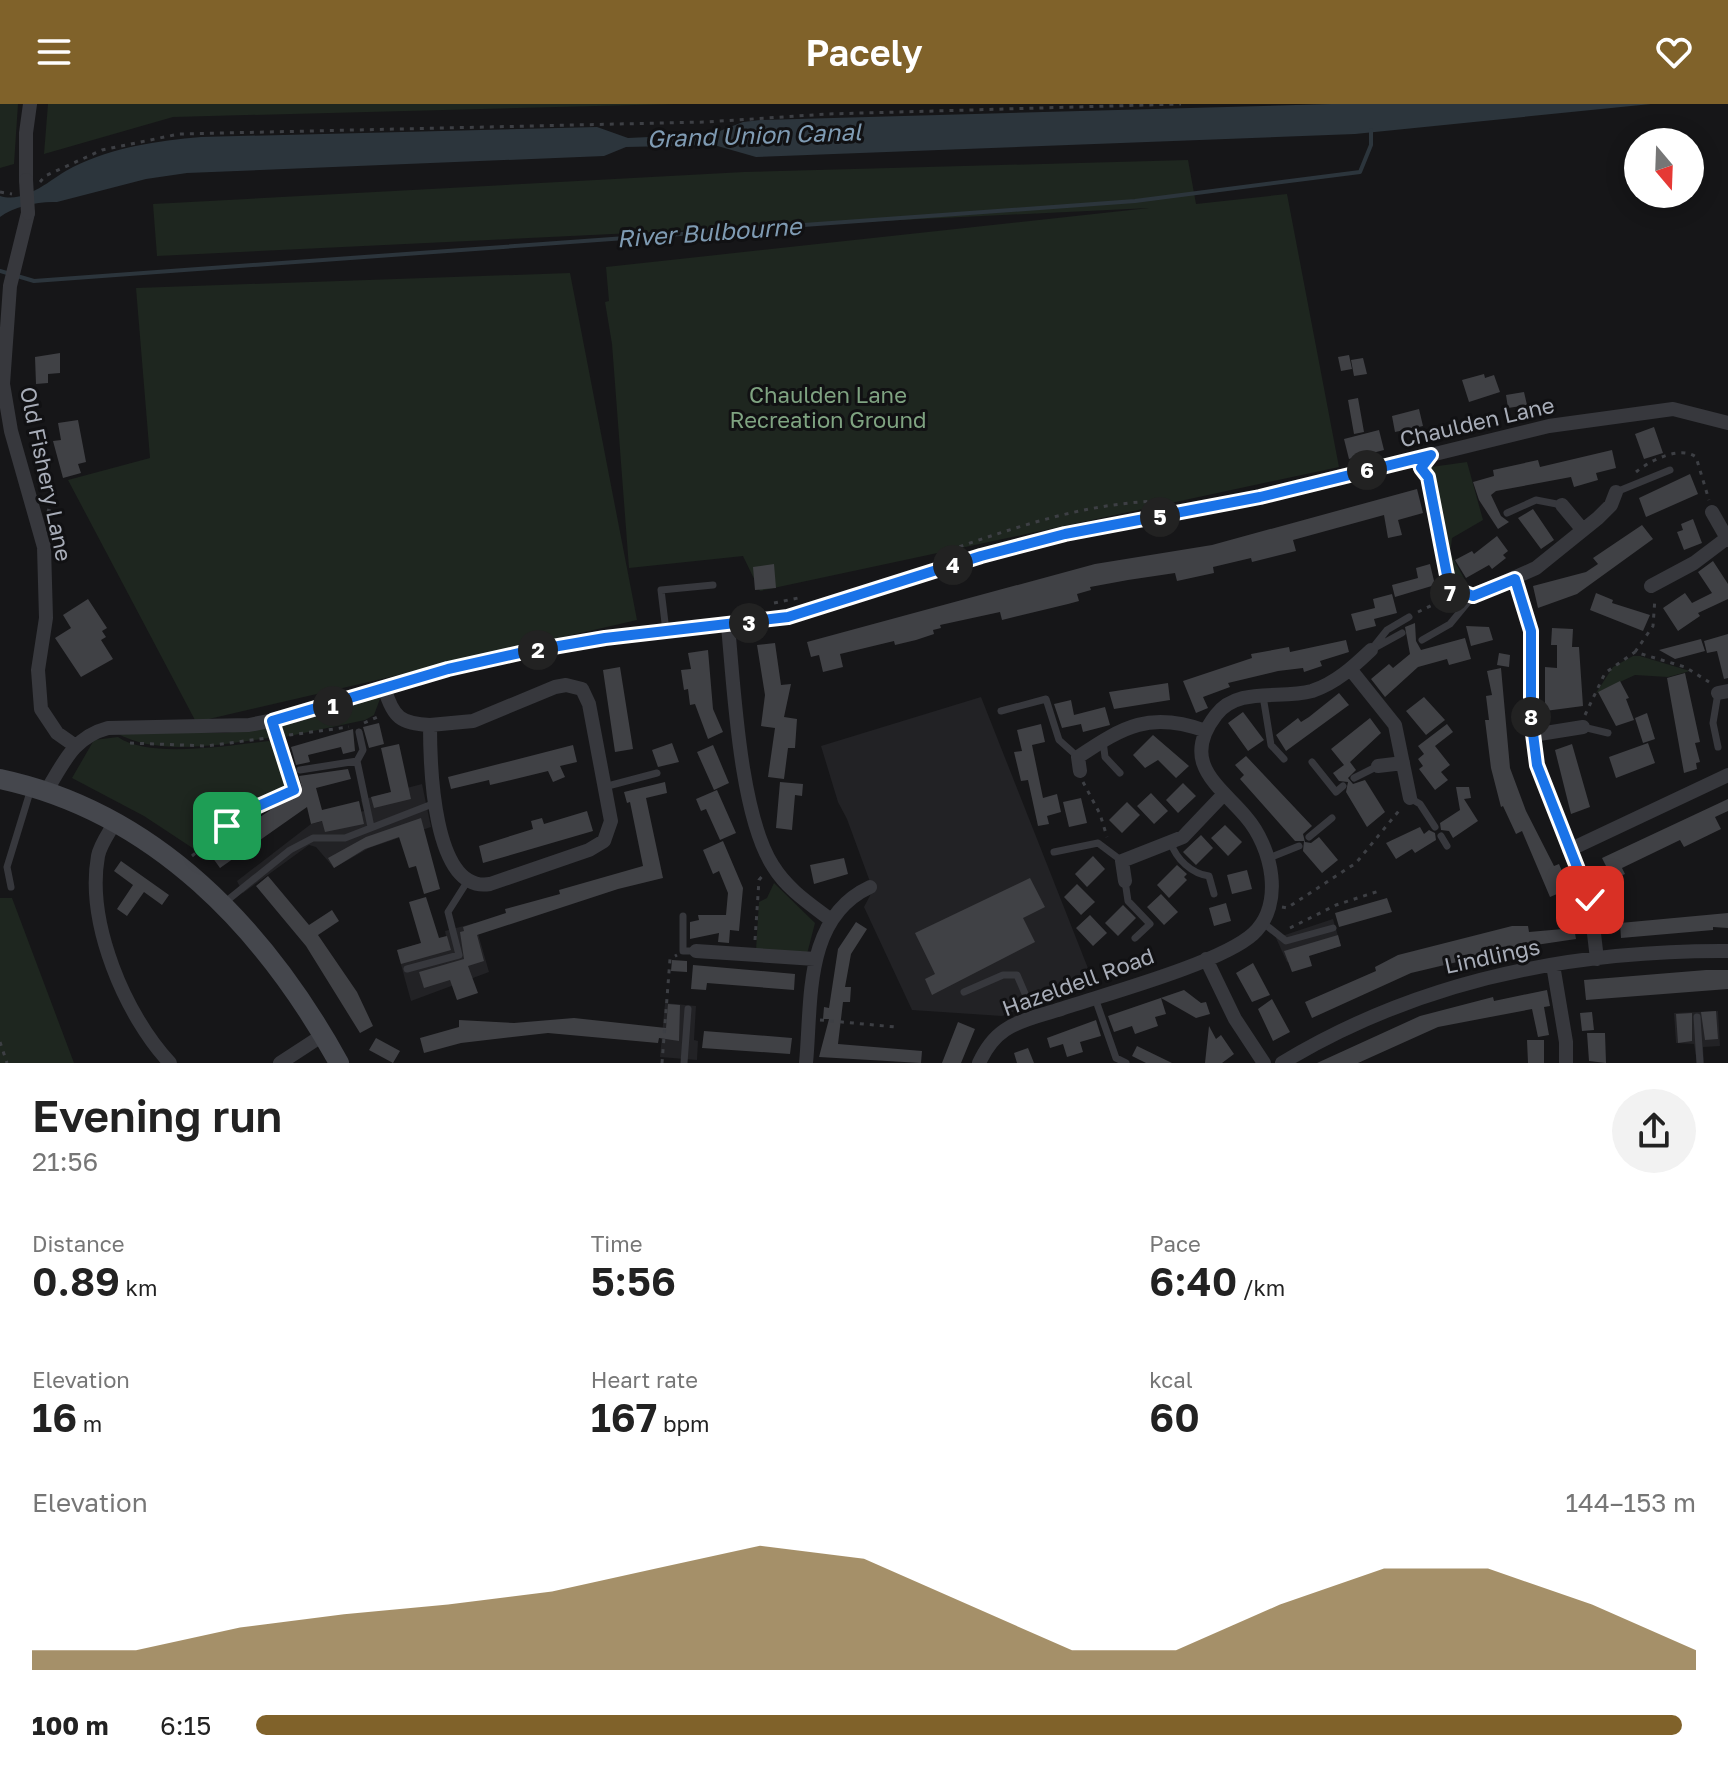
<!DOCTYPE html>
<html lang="en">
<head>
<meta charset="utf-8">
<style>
  :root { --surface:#fff; --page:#f2f2f2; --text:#222; --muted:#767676; --accent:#80622a }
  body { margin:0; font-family:"Golos Text",sans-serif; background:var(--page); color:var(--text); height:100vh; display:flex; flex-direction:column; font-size:30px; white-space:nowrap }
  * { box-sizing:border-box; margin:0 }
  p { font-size:26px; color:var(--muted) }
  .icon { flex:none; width:44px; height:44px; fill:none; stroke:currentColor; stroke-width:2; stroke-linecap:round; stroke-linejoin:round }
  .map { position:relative; height:959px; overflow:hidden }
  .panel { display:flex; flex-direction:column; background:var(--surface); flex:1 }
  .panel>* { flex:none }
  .needle { width:52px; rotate:161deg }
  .controls { position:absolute; left:1624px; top:24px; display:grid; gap:16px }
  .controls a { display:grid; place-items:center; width:80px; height:80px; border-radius:50%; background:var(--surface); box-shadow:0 4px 20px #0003; font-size:40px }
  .pin { position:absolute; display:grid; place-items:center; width:68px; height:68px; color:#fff; margin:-34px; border-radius:16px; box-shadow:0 4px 12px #0006 }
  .km { position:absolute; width:40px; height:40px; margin:-20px; border-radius:50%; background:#222; color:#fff; font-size:22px; line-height:40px; text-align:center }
  .round { display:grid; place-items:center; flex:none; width:84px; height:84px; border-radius:42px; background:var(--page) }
  .headline { display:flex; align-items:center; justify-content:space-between; height:136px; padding:0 32px }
  h1 { font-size:44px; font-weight:600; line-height:60px }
  .metrics { display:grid; grid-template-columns:repeat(3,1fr); gap:12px; height:136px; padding:8px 32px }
  .metrics div { display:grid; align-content:center }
  .metrics b { font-size:40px; font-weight:600 }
  .metrics small { font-size:22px; font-weight:400 }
  .metrics p { font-size:22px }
  .chart { height:224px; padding:16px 32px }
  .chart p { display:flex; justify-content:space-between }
  .chart svg { width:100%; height:144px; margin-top:8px; fill:var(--accent); opacity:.7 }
  ul { padding:0 32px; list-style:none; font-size:26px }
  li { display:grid; grid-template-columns:128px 96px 1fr; align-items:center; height:60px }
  li i { height:20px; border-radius:10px; background:var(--accent) }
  header { display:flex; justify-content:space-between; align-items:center; height:104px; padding:0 32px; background:var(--accent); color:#fff; font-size:36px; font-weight:600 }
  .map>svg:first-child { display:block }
</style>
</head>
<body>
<header><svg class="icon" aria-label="menu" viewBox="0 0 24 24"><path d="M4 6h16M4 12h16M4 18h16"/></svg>Pacely<svg class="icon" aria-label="heart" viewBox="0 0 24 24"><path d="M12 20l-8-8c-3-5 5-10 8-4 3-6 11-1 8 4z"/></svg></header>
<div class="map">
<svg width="1728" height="959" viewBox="0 0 1728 959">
  <rect width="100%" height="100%" fill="#161618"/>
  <!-- built -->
  <path fill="#222225" d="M981 593 1093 877 1002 912 912 906 864 803 873 786 847 715 838 698 821 642Z
    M422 680 431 723 369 744 334 764 316 743 309 741 243 789 237 777 311 720 364 707 361 696Z
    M1333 815 1341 842 1287 858 1276 834Z
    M475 819 489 868 411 897 397 846 446 832 445 827Z
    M665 899 696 902 694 936 698 937 697 956 660 953Z
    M1718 907 1720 942 1703 943 1704 959H1697L1694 940 1676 939 1674 909Z"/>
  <!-- green -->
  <path fill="#1e261f" d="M0 0H18L14 60 0 64Z
    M48 0H676L173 13 44 50Z
    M1188 56 1196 100 1287 90 1339 363 760 487 743 452 629 464 612 240 605 198 609 197 606 163 1149 104 157 152 153 100 744 68Z
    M570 169 637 516 196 618 68 376 150 354 136 184Z
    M1467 358 1483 416 1452 434 1450 449 1469 483 1455 487 1448 478 1432 375 1424 364Z
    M1633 552H1640L1690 567 1668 573 1635 571 1596 589 1613 563Z
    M381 592 374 611 365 616 280 634 277 623Z
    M272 623 276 633C227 639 161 654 116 629H224Z
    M118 633C150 656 237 640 277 636L291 685 244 706 194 745 144 712 72 674 94 636Z
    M774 779 815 819 807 850 756 846 759 798 767 794Z
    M0 794H12L74 959H0Z"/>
  <!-- water -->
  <path fill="#2c353c" d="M1331 0H1651L1355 30 756 53 714 41 626 43 604 52 187 69 146 75 57 98C39 97 14 102 0 113V92C27 100 51 74 73 63 113 43 157 37 201 33L597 23 628 34 712 30 743 18 760 16Z"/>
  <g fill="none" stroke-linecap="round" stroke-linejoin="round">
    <!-- stream -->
    <path stroke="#2c353c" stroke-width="4" d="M0 167 34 177 1135 97 1360 68 1371 41V26"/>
  </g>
  <!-- building -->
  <path fill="#404145" d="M60 249V269L48 270V279L36 280 35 253Z
    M1349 251 1352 265 1341 267 1338 253Z
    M1363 254 1367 270 1354 272 1351 256Z
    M1484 270 1485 274 1494 271 1500 288 1469 298 1462 276Z
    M1524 288 1527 301 1508 304 1506 291Z
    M1358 294 1364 328 1354 330 1348 296Z
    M1419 305 1423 322 1395 328 1392 312Z
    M78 316 86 358 78 360 81 369 63 374 53 337 61 336 58 319Z
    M1654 323 1663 349 1644 355 1635 330Z
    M1379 326 1384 346 1349 355 1344 335Z
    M1612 346 1616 364 1596 369 1598 376 1574 383 1571 373 1496 387 1491 391 1501 412 1509 418 1498 425 1479 396 1473 378 1494 372 1493 366 1538 356 1540 363Z
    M1690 370 1698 390 1646 413 1639 394Z
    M1417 385 1423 409 1398 416 1402 431 1388 434 1384 411 1293 436 1296 447 1252 458 1251 454 1213 463 1214 469 1177 477 1175 469 1128 476 1090 483 1091 486 1077 490 1079 497 1068 500 1002 516 1000 508 940 521 941 524 933 526 934 530 916 536 895 541 894 537 840 550 843 563 823 568 819 551 811 553 807 538 1095 460 1212 441Z
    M1533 405 1554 436 1541 445 1518 414Z
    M1693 415 1702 439 1684 446 1677 428 1683 426 1681 420Z
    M1642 421 1653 435 1577 490 1538 504 1533 482 1586 468 1598 460 1593 454Z
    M1497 432 1508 447 1503 451 1506 454 1492 465 1489 461 1466 474 1455 456 1472 447 1474 450Z
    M1713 457 1728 480V495L1698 509 1700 512 1678 527 1663 504 1685 489 1692 499 1712 489 1698 468Z
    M774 460 776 484 755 486 753 463Z
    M1430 460 1435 481 1395 493 1392 481 1418 474 1416 464Z
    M1596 489 1613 496 1612 499 1650 511 1643 527 1590 506Z
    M1392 490 1397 509 1374 515 1376 522 1356 527 1351 510 1375 504 1373 495Z
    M88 495 107 524 102 527 106 533 101 536 113 555 81 573 55 534 71 524 63 511Z
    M1415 519 1416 537 1421 546 1465 534 1471 555 1449 561 1447 555 1418 563 1385 593 1371 575 1389 560 1393 564 1410 550 1405 523Z
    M1466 522 1489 523 1493 536 1471 542Z
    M1552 524 1573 525 1572 543H1579L1583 602 1545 607V563L1557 564V541H1551Z
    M1728 530V574L1724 575 1717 547 1707 549 1704 537Z
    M1701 535 1705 547 1675 555 1659 546Z
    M1346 536 1349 548 1320 557 1322 562 1304 568 1303 564 1278 567 1228 579 1230 583 1203 593 1208 604 1196 609 1183 577 1252 554 1251 550 1289 543 1290 548Z
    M775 539 781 581 791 580 784 613 797 615 795 644H788L784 675 768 673 775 624 761 622 765 591 757 541Z
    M708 546 713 605 723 628 708 635 695 600 690 601 688 585 684 586 681 566 691 565 688 549Z
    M1499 549 1510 551 1509 563 1497 561Z
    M620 563 633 645 615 648 603 566Z
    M1501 564 1510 664 1526 707 1554 762 1559 760 1564 772 1559 774 1564 787 1550 793 1522 727 1516 730 1503 702 1501 703 1491 664 1485 616H1489L1486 592 1492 591 1487 567Z
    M1685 569 1700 638 1695 639 1700 658 1696 659 1697 665 1684 669 1667 574Z
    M1620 577 1629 594 1626 595 1634 616 1616 622 1598 588Z
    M1168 579 1170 596 1114 605 1109 588Z
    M1339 589 1349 601 1286 647 1276 631 1298 614 1301 618 1309 613Z
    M1424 593 1445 616 1426 631 1406 607Z
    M1071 596 1074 611 1105 603 1110 621 1083 628 1081 620 1062 624 1054 600Z
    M1243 608 1264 636 1248 647 1228 619Z
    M1647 609 1655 635 1643 639 1635 614Z
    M1370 614 1381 629 1350 658 1356 666 1348 674 1353 680 1365 676 1385 708 1367 723 1346 688 1348 678 1339 677 1333 669 1344 661 1331 645Z
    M379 619 384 640 369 644 363 623Z
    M1041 620 1045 638 1032 641 1043 694 1057 690 1061 708 1047 712 1049 720 1038 722 1028 676 1021 677 1014 648 1022 647 1017 626Z
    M1447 620 1453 628 1435 642 1450 661 1441 668 1448 676 1435 686 1419 665 1423 662 1418 655 1424 650 1418 642Z
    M353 625 355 647 343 650 341 643 308 651 310 658 296 661 291 643Z
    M1153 631 1189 662 1176 674 1158 656 1145 664 1133 651Z
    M672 639 679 658 658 663 652 646Z
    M1648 639 1655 659 1616 674 1609 653Z
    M399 640 411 695 374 704 371 693 391 688 381 644Z
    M1572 640 1590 703 1571 710 1555 646Z
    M573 641 577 658 560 662 565 673 553 678 548 667 490 681 489 676 451 685 448 673Z
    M713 641 729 679 714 686 697 648Z
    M1246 652 1312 722 1303 730 1305 738 1311 739 1319 733 1338 756 1322 769 1303 747 1304 737H1295L1240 675 1244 671 1235 661Z
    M348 665 351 675 316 684 322 706 359 697 364 720 325 728 322 717 311 720 307 703 220 764 205 743 214 737 218 742 302 684 299 672Z
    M665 678 667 689 646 694 663 774 618 785 477 831 484 857 468 862 478 889 457 896 450 876 424 884 419 868 464 855 460 828 464 827 463 823 506 809 505 805 560 790 559 786 643 762 630 698 627 699 624 688Z
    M780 678 803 680 802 692 795 691 792 726 776 724Z
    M1183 679 1196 692 1178 709 1166 696Z
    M1456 683H1469L1471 694 1464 695 1478 717 1453 734 1449 727 1441 726 1440 719 1460 706Z
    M717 686 736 729 720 736 706 705 701 707 696 695Z
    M1151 689 1168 707 1154 720 1137 702Z
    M1081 694 1087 719 1069 723 1063 698Z
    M1728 695V707L1715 713 1721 725 1684 743 1680 736 1622 764 1625 770 1607 778 1600 765 1606 762 1602 754Z
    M1127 698 1140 711 1122 729 1109 716Z
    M587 707 593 727 483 759 479 742 533 725 531 717 542 714 544 720Z
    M421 714 440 785 424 790 416 762 409 764 399 733 365 745 334 764 328 754 366 733Z
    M1225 721 1242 738 1228 752 1211 734Z
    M1420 723 1424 730 1429 726 1435 729 1436 736 1415 749 1412 745 1396 755 1386 739Z
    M1201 731 1213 744 1196 761 1183 748Z
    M723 737 743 784 739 827 730 826 729 839 718 838 719 829 690 835V818L699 816 698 811H726L728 789 719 767 713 770 703 746Z
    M1093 752 1105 765 1087 783 1075 770Z
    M844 754 848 770 814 780 810 761Z
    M121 757 169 791 162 801 144 788 127 812 117 805 133 781 114 767Z
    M1177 761 1187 770 1184 773 1187 776 1169 794 1157 781Z
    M1247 766 1252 785 1232 790 1227 771Z
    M268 772 309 821 332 806 339 817 318 831 357 888 373 922 360 929 306 842 256 782Z
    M1030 774 1045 803 1023 814 1035 838 932 891 925 875 935 870 915 829Z
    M1077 780 1095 798 1081 811 1064 793Z
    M1618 788 1620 800 1610 802 1607 790Z
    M1161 790 1178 808 1164 821 1147 803Z
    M426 793 439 834 447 832 451 846 401 860 397 846 421 839 409 798Z
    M1387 794 1392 808 1339 823 1335 809Z
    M1226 799 1231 817 1214 822 1209 804Z
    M1123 801 1136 814 1118 832 1105 819Z
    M1728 809V824L1713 823V826L1621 834 1620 819Z
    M1090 811 1107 829 1093 842 1076 824Z
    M856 818 867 825 851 850 845 883H851L850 898H843L838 940 922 947 921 959 819 953 829 915H823L824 903 829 904 838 845Z
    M1512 822H1528L1529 828 1574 824 1576 835 1516 844 1411 869 1312 914 1305 898 1376 867 1375 863 1398 851Z
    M1338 831 1341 842 1309 852 1312 862 1292 868 1284 847Z
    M672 856 687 857V868L671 867Z
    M1253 859 1270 891 1252 898 1236 869Z
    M693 861 795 870 794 886 707 879 706 886 691 885Z
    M1706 866H1728V885L1586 896 1584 876Z
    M1184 886 1201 899 1206 898 1210 910 1196 914 1161 894 1166 910 1155 913 1158 922 1135 930 1132 922 1114 928 1108 912Z
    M1547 886 1550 902 1544 903 1549 931 1538 933 1532 905 1438 923 1358 959H1317L1420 912 1493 893 1494 897Z
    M1272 895 1290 928 1273 937 1258 905Z
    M668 900 680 901 679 937 659 934 658 939 548 929 461 939 424 949 420 934 459 923V916L514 919 574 914 666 924Z
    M1716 907 1718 935 1705 936 1701 908Z
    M1592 908 1594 926 1582 927 1580 909Z
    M1692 909V937L1678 939 1676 910Z
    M1096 916 1101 932 1080 938 1083 948 1067 953 1063 940 1050 944 1047 934Z
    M958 918 975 925 961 959H942Z
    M1209 922 1216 935 1221 931 1234 950 1222 959H1205Z
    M704 927 792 934 790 950 702 944Z
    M1587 929H1605L1606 959 1589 957Z
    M376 934 400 947 393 959 369 946Z
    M1527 936H1544V959H1528Z
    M1137 942 1172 959H1146L1132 952Z
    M1028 944 1034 959H1017L1014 949Z"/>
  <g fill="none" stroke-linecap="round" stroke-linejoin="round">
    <!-- path -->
    <path stroke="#3d3f44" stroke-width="3" stroke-dasharray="4 6" stroke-linecap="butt" d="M40 78 45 72 102 46 179 30 706 18 828 10 1181 0
      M0 88 12 90
      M1425 367 1447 479 1451 492 1458 490
      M1636 368C1649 357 1680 341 1696 353L1709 396
      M47 406 66 412
      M950 446C1019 422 1086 399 1160 397
      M774 499 798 494
      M1418 508 1451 492
      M1635 548 1653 522 1655 494
      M1585 611 1605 569 1635 548 1685 563 1709 578
      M364 619 382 611
      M130 639 207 642 349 623
      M1083 678 1100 710 1107 733
      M192 752 243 709 294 686 275 628
      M1282 803 1287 804 1356 759 1402 703
      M1290 824 1336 801 1382 786
      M755 836 759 776 764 770
      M820 916 896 923
      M0 938 7 959
      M662 959 670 855 677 851"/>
    <!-- lane -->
    <path stroke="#37383d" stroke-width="7" d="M1616 388 1670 366
      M1507 409 1536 396 1562 401
      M666 527 661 486 713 481
      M1422 536 1450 520 1473 492
      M1371 546 1387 526 1409 513
      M1371 546 1402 529
      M1718 589 1713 619 1718 643
      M1263 592 1271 641 1284 655
      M1001 607 1046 595 1059 636 1078 653
      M1583 623 1608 629
      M1103 637 1105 653 1120 669
      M357 657 363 646 359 628
      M1312 658 1336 688 1343 682
      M300 666 357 657 371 723
      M1354 674 1378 662
      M604 683 657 669
      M1410 694 1420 700 1435 723
      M1441 732 1447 742
      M1309 733 1332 714
      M1171 739C1176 755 1192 770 1209 772L1214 790
      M1054 748 1098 739 1122 757
      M1269 754 1299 742
      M1125 777 1128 797 1150 820 1135 834
      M11 783 7 763 30 688
      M224 799 290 746 313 734H345L435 699
      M683 812V847H696
      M1262 818 1286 837 1333 824
      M407 865 459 851 448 808 467 778
      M964 888 1003 871H1017L1035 913
      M1095 894 1116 954 1126 959
      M1697 913 1700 959
      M684 959 688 905"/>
    <!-- street -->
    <path stroke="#37383d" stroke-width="14" d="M26 76V29L30 0
      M28 109 10 182 3 280 11 327 44 443 46 514 38 566 41 605 57 629 74 641
      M1562 401 1582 425
      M1712 408 1728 436
      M1515 475 1531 527V614L1537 661 1590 796 1597 855
      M1651 482 1694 459 1727 434
      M1473 492 1536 464 1598 414 1611 401 1616 388
      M728 522C734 585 740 711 773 762 787 785 810 800 831 816
      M1351 566 1395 621 1410 694
      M385 586C393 613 401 620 430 621 430 658 432 790 490 780L589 746 604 737 611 717 589 600 582 585 566 581 555 583 473 617 430 621
      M1718 589 1728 587
      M1533 631 1583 623
      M1378 662 1403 659
      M1080 667 1078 653C1124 622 1150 607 1206 627
      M47 686C64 658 74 633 108 624L249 621 294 612 448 565 524 548 605 534 788 513 981 452 1065 430 1260 393 1549 322 1673 305 1728 319
      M115 718C109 729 100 741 98 752 86 819 125 911 170 959
      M1569 746 1728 671
      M1125 777 1122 757 1183 733 1222 692
      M696 847 815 855
      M1206 855 1235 915 1264 959
      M1553 861 1566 938V959
      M280 959 323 931
      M806 959C812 898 803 814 870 783
      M979 959C985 946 993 934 1005 926 1021 915 1043 911 1061 905 1106 890 1221 859 1253 830 1285 800 1272 743 1246 713 1220 682 1179 659 1216 611 1238 582 1280 596 1312 587 1336 579 1353 563 1371 546
      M1282 959C1417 877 1571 846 1728 847"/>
    <!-- secondary -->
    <path stroke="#45474d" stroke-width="20" d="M0 675C155 708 265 825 339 959"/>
    <!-- street-bridge -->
    <path stroke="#37383d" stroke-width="14" d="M26 76 28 109"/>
  </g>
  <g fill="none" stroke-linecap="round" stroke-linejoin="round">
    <defs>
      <path id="route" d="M227 722 243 709 294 686 272 617 448 565 524 548 605 534 788 513 981 452 1065 430 1260 393 1431 351 1421 364 1428 373 1451 492 1463 488 1473 492 1515 475 1531 527V614L1537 661 1590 796"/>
    </defs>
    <!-- route casing -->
    <use href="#route" stroke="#fff" stroke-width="16"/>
    <!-- route -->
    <use href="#route" stroke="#1a73e8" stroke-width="10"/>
  </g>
  <g text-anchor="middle" stroke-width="6" stroke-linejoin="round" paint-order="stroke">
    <!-- park labels -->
    <g font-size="22" fill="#7fa381" stroke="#111113">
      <text x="828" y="299">Chaulden Lane<tspan x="828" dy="25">Recreation Ground</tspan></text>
    </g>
    <!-- street labels -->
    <g font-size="22" fill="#a8adb8" stroke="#111113">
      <text transform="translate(1477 318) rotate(-13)" y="8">Chaulden Lane</text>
      <text transform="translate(46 370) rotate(78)" y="8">Old Fishery Lane</text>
      <text transform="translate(1492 852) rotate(-12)" y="8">Lindlings</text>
      <text transform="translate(1078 878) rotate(-20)" y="8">Hazeldell Road</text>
    </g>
    <!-- water labels -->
    <g font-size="24" font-style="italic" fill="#7f9bb3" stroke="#111113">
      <text transform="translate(754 32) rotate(-2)" y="8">Grand Union Canal</text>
      <text transform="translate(709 129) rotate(-4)" y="8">River Bulbourne</text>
    </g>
  </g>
</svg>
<div class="controls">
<a><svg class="needle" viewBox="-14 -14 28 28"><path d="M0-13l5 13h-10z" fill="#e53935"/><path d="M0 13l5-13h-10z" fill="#767676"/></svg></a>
</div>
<div class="pin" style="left:227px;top:722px;background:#1e9e55"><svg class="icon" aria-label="arrive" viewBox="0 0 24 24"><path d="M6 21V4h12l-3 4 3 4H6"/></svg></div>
<div class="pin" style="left:1590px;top:796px;background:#d93025"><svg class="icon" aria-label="check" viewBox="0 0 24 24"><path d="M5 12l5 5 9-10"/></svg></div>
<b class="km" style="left:333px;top:602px">1</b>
<b class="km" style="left:538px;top:546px">2</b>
<b class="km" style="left:749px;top:519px">3</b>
<b class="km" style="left:953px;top:461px">4</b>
<b class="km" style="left:1160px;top:413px">5</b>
<b class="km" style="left:1367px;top:366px">6</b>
<b class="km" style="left:1450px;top:489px">7</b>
<b class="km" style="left:1531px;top:613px">8</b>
</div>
<section class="panel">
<div class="headline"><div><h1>Evening run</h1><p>21:56</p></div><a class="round"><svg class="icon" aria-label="share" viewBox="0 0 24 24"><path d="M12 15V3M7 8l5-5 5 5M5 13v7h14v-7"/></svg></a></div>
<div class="metrics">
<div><p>Distance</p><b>0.89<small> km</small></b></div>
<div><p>Time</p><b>5:56</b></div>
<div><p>Pace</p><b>6:40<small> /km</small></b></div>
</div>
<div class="metrics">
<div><p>Elevation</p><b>16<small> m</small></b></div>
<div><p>Heart rate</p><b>167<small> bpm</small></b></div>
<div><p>kcal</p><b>60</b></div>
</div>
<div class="chart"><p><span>Elevation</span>144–153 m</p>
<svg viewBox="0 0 160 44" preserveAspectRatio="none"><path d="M0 44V38L10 38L20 31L30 27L40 24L50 20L60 13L70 6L80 10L90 24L100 38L110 38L120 24L130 13L140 13L150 24L160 38V44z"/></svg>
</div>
<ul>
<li><b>100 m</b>6:15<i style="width:99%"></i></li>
</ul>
</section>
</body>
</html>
